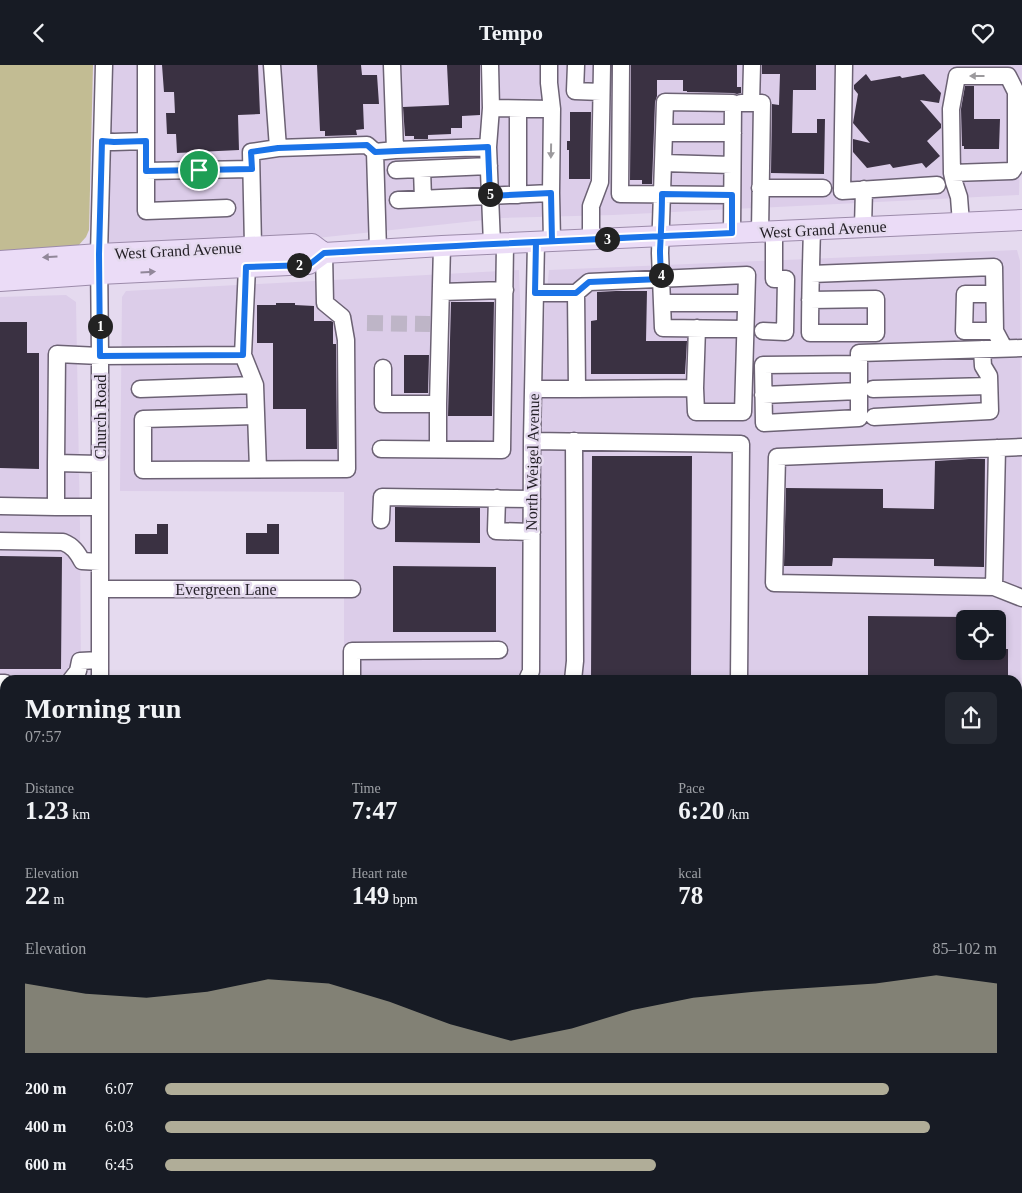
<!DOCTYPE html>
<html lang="en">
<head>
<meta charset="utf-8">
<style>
  :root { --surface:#171b24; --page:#242831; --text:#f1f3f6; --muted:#9ea1a6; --accent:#b0ad98 }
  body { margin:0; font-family:Georgia,serif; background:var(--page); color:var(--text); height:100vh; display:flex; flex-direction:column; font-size:19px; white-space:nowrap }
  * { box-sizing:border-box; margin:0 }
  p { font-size:16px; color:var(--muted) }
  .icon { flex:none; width:28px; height:28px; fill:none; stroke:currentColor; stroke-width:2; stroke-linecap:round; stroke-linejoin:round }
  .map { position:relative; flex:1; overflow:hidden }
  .panel { position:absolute; left:0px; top:610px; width:1022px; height:519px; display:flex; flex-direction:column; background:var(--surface); border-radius:15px 15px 0 0; box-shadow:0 2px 8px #0003 }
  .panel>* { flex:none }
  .controls { position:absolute; left:956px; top:545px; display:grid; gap:10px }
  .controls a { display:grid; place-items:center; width:50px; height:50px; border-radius:8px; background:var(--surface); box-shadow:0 2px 8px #0003; font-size:25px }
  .pin { position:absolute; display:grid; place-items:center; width:42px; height:42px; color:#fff; margin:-21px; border:2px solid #fff; border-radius:50%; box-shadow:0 1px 5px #0007 }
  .km { position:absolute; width:25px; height:25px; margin:-12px; border-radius:50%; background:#222; color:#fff; font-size:14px; line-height:25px; text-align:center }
  .round { display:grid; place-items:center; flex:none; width:52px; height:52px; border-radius:8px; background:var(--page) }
  .headline { display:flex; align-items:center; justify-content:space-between; height:85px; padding:0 25px }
  h1 { font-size:28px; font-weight:800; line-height:38px }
  .stats { display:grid; grid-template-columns:repeat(3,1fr); gap:8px; height:85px; padding:5px 25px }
  .stats div { display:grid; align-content:center }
  .stats b { font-size:25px; font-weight:800 }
  .stats small { font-size:14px; font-weight:400 }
  .stats p { font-size:14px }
  .chart { height:140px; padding:10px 25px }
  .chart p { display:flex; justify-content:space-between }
  .chart svg { width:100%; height:90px; margin-top:5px; fill:var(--accent); opacity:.7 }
  ul { padding:0 25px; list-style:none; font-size:16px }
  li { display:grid; grid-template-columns:80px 60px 1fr; align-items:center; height:38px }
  li i { height:12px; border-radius:6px; background:var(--accent) }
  header { display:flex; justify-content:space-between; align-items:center; height:65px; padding:0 25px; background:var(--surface); font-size:22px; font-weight:800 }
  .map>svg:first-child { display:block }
</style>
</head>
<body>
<header><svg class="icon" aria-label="back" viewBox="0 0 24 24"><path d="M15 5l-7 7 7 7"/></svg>Tempo<svg class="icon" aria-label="heart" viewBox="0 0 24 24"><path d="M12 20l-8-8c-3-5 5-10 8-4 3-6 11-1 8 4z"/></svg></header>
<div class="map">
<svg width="1022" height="1128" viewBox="0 0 1022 1128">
  <rect width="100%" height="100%" fill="#e5daef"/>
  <!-- built -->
  <path fill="#dccde9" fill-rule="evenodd" d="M106 0H1022L1019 130 613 150 503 153 102 196Z
    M1017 185 1020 196 1021 363V545L1018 898V615H344V427L120 426 122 232 126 226 519 205 527 426 549 205ZM965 554H998V586H965Z
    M66 230 76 237 80 460 81 615H5V1010L0 1007V232Z
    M187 1124H1014V1128H194Z"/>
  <!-- green -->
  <path fill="#c2bc93" d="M0 0H93L89 165 86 172 77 182 0 188Z"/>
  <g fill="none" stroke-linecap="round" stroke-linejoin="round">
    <!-- stream -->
    <path stroke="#9a9262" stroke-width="3" d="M1018 814H1021"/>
  </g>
  <!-- building -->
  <path fill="#3a3142" d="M162 0H258L260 49 238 50 239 85 177 88 176 69H167L166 48H175L174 27H164Z
    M317 0H361L362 10H377L379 39H363L364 64 356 65 357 70 325 71V66H320Z
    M447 0H480V50L462 51V63H451V69L428 70V74H414V71H405L403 42 449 40Z
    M631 0H737V22H741V28L737 29 733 28 687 27V26H683V15H657V31L655 37 652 119H642V115H630Z
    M762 0H816V25H793L792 68H817V54H825L824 109 771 108 772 39 779 40 780 9H762Z
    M866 9 871 16 900 11 902 13 924 9 941 28 939 38 920 35 941 59V63L927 76 940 91 926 103 922 98 893 103 890 99 867 103 853 87V74L870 78 853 58 858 29 854 24V20Z
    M965 21H974V54H1000L999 84H964V81H962L961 44Z
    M570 47H591L590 114H569V85H567V76H570Z
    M616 226H647L646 276H687L685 309H591V256L597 255V227Z
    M451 237H494L492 351H448Z
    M276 238H295V240L314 241V256H331L333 257V279H336L337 384H306V344H273V278H257V240H276Z
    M0 257H27V288H39V404L0 403Z
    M404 290H429L428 328H404Z
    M592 391H692L691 615H591Z
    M969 394H985L984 502 934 501V494L833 493 832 501H784L786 423 883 424V443L934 444 935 396Z
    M395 442 480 443V478L395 477Z
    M157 459H168V489H135V469H157Z
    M267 459H279V489H246V468H267Z
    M0 491 62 492 61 604H0Z
    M393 501 496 502V567H393Z
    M868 551 965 552V586H998V584H1008V615H868Z"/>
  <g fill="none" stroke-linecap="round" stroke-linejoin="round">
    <!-- minor-tunnel -->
    <path stroke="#beb5c7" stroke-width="16" stroke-dasharray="16 8" stroke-linecap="butt" d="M367 258 430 259"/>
    <defs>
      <path id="minor" d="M549 0V18L552 44 551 128 552 176
        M576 0 575 26 601 27
        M621 0 620 129 732 130
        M844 0 842 126 937 120
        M741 38H751L752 0
        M751 38H762L760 167
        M491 43 552 44
        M664 68H733
        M102 76 114 77 146 76
        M488 82 491 43 490 0
        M278 83 367 80 375 87
        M395 85 488 82 492 179
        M663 98 732 100
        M422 104 423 134
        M396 105 489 101
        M146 106V0
        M952 108 951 44 957 11H1008L1016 27V100
        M760 123H823
        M518 130V44
        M398 135 551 128
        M227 143 146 146V106L251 104
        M961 158 959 132 954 117 952 108 1012 106 1016 100 1022 97
        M863 162 864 124
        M732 168 733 38 665 37 660 188 663 263 745 264
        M591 175V141L600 117 602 0
        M253 181 251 87 278 83 272 0
        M378 185 375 87 395 85 392 0
        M811 209 994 202 995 266 1004 283
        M441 227 505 225
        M576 228 589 217 747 210 743 347H696L695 323 577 324
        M994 229H965L964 266H995
        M810 235 876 234V268H810C810 233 811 199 812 164
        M662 238H746
        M763 266 785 267 786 214H774V166
        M243 290 255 320 258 404
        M859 299 763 300 764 358 859 353V288L1022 283
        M383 303V339H438L442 181
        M695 323 697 263
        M140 324 255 320
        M533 324H577L576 228H535
        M873 324 989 321
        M763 330 859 326
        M256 351 143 354V405L347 404 346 275 342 252 325 238 324 188
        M874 352 990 346 989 311 983 301 982 284
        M532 376 741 379 739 615
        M1022 382 777 392 774 518 994 522 1022 533
        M381 384 502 385 505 179
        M438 384V339
        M56 398V442H100
        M100 399 56 398 57 289 100 291 243 290 247 202
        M497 433 496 466 532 467
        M0 441 56 442
        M381 455 382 432 532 434
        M0 476 63 477C73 481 77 487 82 496L100 497
        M994 522 997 383
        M100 524H352
        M71 615 78 606 80 596 100 595
        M100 615V291L99 189 104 0
        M352 615V586L499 585
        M527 615 531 606 532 376 536 177
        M573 615 575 596 574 376
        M0 618H5
        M1018 636 1022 637
        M0 644 5 643
        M0 744H5
        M1018 755H1022
        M1018 935H1022
        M5 950H1V978H5
        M1018 973 1022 974
        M522 1124 528 1128
        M587 1124 589 1125V1128
        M939 1124 1022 1127
        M833 1128 834 1125 836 1124"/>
      <path id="major" d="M0 196 99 189 312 179 324 188
        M0 216 99 209 309 199 324 188 442 181 1022 155"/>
      <path id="highway" d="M0 1066 5 1069
        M0 1111 5 1114
        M24 1124 32 1128
        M98 1124 105 1128"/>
    </defs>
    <!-- minor casing -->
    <use href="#minor" stroke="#6c6274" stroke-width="19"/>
    <!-- major casing -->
    <use href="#major" stroke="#9c8baa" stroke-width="22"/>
    <!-- highway casing -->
    <use href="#highway" stroke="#9c8baa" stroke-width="25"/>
    <!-- minor -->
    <use href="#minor" stroke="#fff" stroke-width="16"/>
    <!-- major -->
    <use href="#major" stroke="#ebdcf7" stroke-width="20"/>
    <!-- highway -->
    <use href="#highway" stroke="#ddc5f1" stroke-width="22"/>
  </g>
  <!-- one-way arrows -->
  <defs><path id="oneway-solid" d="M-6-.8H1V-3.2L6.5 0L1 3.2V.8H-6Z" transform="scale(1.25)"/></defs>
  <g fill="#9c9a9d">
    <use href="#oneway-solid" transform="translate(977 11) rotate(-180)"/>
    <use href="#oneway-solid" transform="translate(551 86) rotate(91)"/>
  </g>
  <g fill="#918799">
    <use href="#oneway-solid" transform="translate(50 192) rotate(177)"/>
    <use href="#oneway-solid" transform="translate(148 207) rotate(-3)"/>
  </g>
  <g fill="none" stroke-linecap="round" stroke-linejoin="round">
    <defs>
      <path id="route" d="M199 105 146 106V76L114 77 102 76 99 189 100 291 243 290 246 202 309 200 324 188C460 180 596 174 732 168V130L662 129C662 148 661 167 660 186 660 195 661 205 661 214L589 217 576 228H535L536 177 552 176 551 128 490 131 488 82 375 87 367 80 278 83 251 87 252 104 199 105"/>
    </defs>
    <!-- route casing -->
    <use href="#route" stroke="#fff" stroke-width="10"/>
    <!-- route -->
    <use href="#route" stroke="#1a73e8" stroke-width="6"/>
  </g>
  <g text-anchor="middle" stroke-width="5" stroke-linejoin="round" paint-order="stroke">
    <!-- street labels -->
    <g font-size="16" fill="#231f26" stroke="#e5daef">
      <text transform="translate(823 164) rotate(-3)" y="6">West Grand Avenue</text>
      <text transform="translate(178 185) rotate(-3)" y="6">West Grand Avenue</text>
      <text transform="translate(100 352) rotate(-90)" y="6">Church Road</text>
      <text transform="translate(532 397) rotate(-89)" y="6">North Weigel Avenue</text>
      <text x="226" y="530">Evergreen Lane</text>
    </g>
  </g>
</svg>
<div class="controls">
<a><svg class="icon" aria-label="locate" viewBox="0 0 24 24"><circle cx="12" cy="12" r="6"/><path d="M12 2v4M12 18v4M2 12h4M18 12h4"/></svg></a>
</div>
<div class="pin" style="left:199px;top:105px;background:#1e9e55"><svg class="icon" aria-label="arrive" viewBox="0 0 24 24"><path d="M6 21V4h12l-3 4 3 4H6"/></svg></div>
<b class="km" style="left:100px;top:261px">1</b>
<b class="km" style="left:299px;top:200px">2</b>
<b class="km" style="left:607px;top:174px">3</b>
<b class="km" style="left:661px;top:210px">4</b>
<b class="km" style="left:490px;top:129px">5</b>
<section class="panel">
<div class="headline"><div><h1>Morning run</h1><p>07:57</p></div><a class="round"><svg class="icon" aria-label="share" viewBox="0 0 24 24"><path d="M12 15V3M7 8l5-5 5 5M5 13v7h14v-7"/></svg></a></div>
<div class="stats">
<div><p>Distance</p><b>1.23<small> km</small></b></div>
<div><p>Time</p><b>7:47</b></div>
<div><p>Pace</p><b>6:20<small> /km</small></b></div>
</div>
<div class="stats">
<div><p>Elevation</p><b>22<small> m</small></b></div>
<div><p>Heart rate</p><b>149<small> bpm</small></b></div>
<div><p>kcal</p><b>78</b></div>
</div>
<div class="chart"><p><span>Elevation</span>85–102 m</p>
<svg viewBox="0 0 160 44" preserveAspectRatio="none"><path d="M0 44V10L10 15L20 17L30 14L40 8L50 10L60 19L70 30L80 38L90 32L100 23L110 17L120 14L130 12L140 10L150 6L160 10V44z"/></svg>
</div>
<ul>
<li><b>200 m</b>6:07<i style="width:87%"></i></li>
<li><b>400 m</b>6:03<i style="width:92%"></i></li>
<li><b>600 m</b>6:45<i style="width:59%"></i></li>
</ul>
</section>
</div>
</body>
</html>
